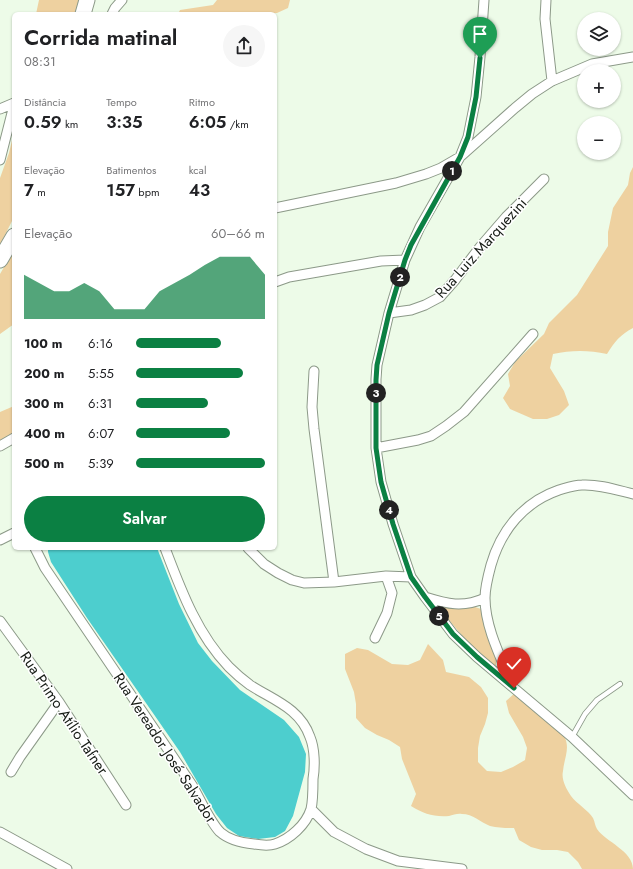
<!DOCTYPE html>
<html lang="pt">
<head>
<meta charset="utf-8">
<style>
  :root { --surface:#fff; --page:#f6f6f6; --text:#202124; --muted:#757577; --accent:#0b8043 }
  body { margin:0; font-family:Jost,sans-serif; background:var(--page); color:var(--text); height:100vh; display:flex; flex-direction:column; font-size:15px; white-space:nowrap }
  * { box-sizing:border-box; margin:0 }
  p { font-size:13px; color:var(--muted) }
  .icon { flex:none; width:22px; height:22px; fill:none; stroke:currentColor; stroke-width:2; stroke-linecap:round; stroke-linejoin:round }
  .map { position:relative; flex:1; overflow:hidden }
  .side { position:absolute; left:12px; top:12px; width:265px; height:538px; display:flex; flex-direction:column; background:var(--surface); border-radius:6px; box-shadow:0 1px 3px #0004 }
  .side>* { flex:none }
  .buttons { position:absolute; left:577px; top:12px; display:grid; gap:8px }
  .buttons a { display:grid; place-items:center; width:44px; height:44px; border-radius:50%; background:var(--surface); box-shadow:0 1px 3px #0004; font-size:20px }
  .pin { position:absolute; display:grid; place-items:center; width:34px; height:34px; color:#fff; margin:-41px -17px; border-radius:50% 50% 50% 0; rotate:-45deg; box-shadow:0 0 4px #0007 }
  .pin .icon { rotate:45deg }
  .km { position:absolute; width:20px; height:20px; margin:-10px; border-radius:50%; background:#222; color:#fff; font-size:11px; line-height:20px; text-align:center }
  .round { display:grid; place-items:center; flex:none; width:42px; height:42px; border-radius:21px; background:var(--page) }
  .summary { display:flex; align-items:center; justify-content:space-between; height:68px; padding:0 12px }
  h1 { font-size:22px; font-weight:600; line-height:30px }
  .figures { display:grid; grid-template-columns:repeat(3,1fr); gap:6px; height:68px; padding:4px 12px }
  .figures div { display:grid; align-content:center }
  .figures b { font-size:17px; font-weight:600 }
  .figures small { font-size:11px; font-weight:400 }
  .figures p { font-size:11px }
  .chart { height:112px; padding:8px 12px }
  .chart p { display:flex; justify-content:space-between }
  .chart svg { width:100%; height:72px; margin-top:4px; fill:var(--accent); opacity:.7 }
  .button { display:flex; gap:8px; margin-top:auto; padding:8px 12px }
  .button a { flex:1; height:46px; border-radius:24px; background:var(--accent); color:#fff; font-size:16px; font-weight:600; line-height:46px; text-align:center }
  ul { padding:0 12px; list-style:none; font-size:13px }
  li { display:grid; grid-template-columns:64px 48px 1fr; align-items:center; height:30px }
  li i { height:10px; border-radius:5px; background:var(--accent) }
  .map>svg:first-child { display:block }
</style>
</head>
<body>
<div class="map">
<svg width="633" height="869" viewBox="0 0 633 869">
  <rect width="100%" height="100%" fill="#edfbe8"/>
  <!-- green -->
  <path fill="#eed1a0" d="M39 0H79L75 14H36Z
    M217 0H290L288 8 277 13 254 14H178L180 10 213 5Z
    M14 132V217L0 245V178L9 153Z
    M633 167V328C620 335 615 341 607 354 589 350 571 350 553 354L550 368 564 391 569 405 559 415 547 419H533L510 409 503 398 510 386 508 374 515 362 544 334 549 323 577 295 608 246V232L613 208 628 185 630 173Z
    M14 250V324L0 334V274Z
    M14 406V434L0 442V412Z
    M439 606 455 608 475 607 481 609 485 616 492 646 496 660V665H491L464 638 439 608Z
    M428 644 443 660 446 672 469 677 481 687 488 698V713L485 724 480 736 478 748V762L487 771 501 772 513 767 525 760 527 748 523 737 509 713 506 701 516 692C528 701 560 725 565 738 570 749 564 759 563 771 561 779 566 789 571 796 577 804 588 810 593 818 595 822 595 826 597 829 606 842 633 851 633 869H582L578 862 568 852 557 850H542L531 847 519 840 514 828C506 828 498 828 490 826 480 822 473 814 462 814 458 813 453 815 449 816 433 817 424 814 411 806L416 794 402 759 400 747 389 740 377 735 365 728 356 718V704L354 692 345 669V654L357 648 368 650 392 664 408 665 420 660Z"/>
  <!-- water -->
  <path fill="#4dcece" d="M48 548H157L179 604 198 643 212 661 240 690 284 720 299 737 306 754 305 772 293 816 285 831 275 837 258 839 239 836 227 828 216 814 180 752 87 618 51 562 48 552Z"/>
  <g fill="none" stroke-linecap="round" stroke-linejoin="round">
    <defs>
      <path id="lane" d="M572 737 585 714 597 700 620 684"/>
      <path id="street" d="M484 0 480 57 476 97 468 137 460 157 420 227 405 260 389 313 377 365 376 379V448L381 482 393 524 411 577 425 597 453 634 477 657 572 737 633 795
        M546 0 545 19 552 81
        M112 14 115 8 122 0
        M0 109 14 103
        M0 160 14 105
        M275 208 396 183 426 174 441 168 460 157 515 108 532 94 552 81 592 64 633 57
        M275 282 289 277 381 261 405 260
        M389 313 411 310 425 305 440 297 455 280 480 247 506 217 544 179
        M314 371 312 407 314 429 334 582
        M0 446 14 438
        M376 448 418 440 431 436 446 426 464 412 533 334
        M0 540 14 533
        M35 548 45 568 192 785C200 799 210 822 220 832 229 840 243 843 254 844 260 845 269 846 275 844 290 839 306 825 311 809 313 801 313 788 313 779 315 767 315 749 310 737 300 708 273 700 250 685 243 680 235 673 229 667 197 634 181 590 165 548
        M248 548 264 564 278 573 292 580 304 583 334 582 386 576 411 577
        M425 597C447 604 463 608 485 598
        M0 621 59 702 126 805
        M375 638 387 613 392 593 386 576
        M513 687C502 660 485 628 485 598 485 587 488 576 491 565 501 530 524 502 559 490 566 488 574 485 582 485 599 484 617 490 633 494
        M11 772 20 757 59 702
        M311 809 334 832 366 849 398 861 462 869
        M0 832 67 869"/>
      <path id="primary" d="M83 14 87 0
        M0 260 14 236"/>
    </defs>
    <!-- lane casing -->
    <use href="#lane" stroke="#8c9988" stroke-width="6"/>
    <!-- street casing -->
    <use href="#street" stroke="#8c9988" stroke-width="11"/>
    <!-- primary casing -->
    <use href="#primary" stroke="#8c9988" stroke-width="17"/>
    <!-- lane -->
    <use href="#lane" stroke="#fff" stroke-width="4.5"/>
    <!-- street -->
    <use href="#street" stroke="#fff" stroke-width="9"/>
    <!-- primary -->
    <use href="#primary" stroke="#fff" stroke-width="15"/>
  </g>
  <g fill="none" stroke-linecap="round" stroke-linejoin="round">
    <defs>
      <path id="route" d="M480 58 476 97 468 137 460 157 411 245 405 260 389 313 377 365 376 380V448L381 482 393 524 411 577 425 597 453 634 477 657 514 688"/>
    </defs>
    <!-- route casing -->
    <use href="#route" stroke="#fff" stroke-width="8"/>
    <!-- route -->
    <use href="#route" stroke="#0b8043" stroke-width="5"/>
  </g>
  <g text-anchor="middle" stroke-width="3" stroke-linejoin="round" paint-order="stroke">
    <!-- street labels -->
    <g font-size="15" fill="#171c16" stroke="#fff">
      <text transform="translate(481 248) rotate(-48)" y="5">Rua Luiz Marquezini</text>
      <text transform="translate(64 713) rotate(56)" y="5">Rua Primo Atílio Tafner</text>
      <text transform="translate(165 748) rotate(57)" y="5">Rua Vereador José Salvador</text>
    </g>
  </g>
</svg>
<div class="buttons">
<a><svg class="icon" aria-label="layers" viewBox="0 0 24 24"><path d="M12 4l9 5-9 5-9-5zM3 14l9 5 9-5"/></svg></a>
<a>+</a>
<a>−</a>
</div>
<div class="pin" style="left:480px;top:58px;background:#1e9e55"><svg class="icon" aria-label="arrive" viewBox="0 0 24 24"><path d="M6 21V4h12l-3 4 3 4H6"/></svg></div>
<div class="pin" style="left:514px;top:688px;background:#d93025"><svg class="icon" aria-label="check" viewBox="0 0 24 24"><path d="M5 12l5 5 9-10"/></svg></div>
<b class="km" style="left:452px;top:171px">1</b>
<b class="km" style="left:400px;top:277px">2</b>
<b class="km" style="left:376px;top:393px">3</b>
<b class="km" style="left:389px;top:510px">4</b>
<b class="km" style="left:439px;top:616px">5</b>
<section class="side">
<div class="summary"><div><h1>Corrida matinal</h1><p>08:31</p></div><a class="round"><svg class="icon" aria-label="share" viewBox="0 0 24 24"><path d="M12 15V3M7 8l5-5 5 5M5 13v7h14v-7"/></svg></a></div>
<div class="figures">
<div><p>Distância</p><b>0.59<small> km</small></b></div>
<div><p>Tempo</p><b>3:35</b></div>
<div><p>Ritmo</p><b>6:05<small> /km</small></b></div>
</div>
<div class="figures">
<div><p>Elevação</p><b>7<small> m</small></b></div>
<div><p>Batimentos</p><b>157<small> bpm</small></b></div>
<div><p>kcal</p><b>43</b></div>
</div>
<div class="chart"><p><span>Elevação</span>60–66 m</p>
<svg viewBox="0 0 160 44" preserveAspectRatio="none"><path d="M0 44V17L10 22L20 27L30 27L40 22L50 27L60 38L70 38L80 38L90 27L100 22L110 17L120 11L130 6L140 6L150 6L160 17V44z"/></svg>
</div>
<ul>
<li><b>100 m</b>6:16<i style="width:66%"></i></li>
<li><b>200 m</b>5:55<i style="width:83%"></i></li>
<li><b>300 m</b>6:31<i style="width:56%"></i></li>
<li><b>400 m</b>6:07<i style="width:73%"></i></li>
<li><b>500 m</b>5:39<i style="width:100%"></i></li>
</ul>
<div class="button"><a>Salvar</a></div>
</section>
</div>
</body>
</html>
